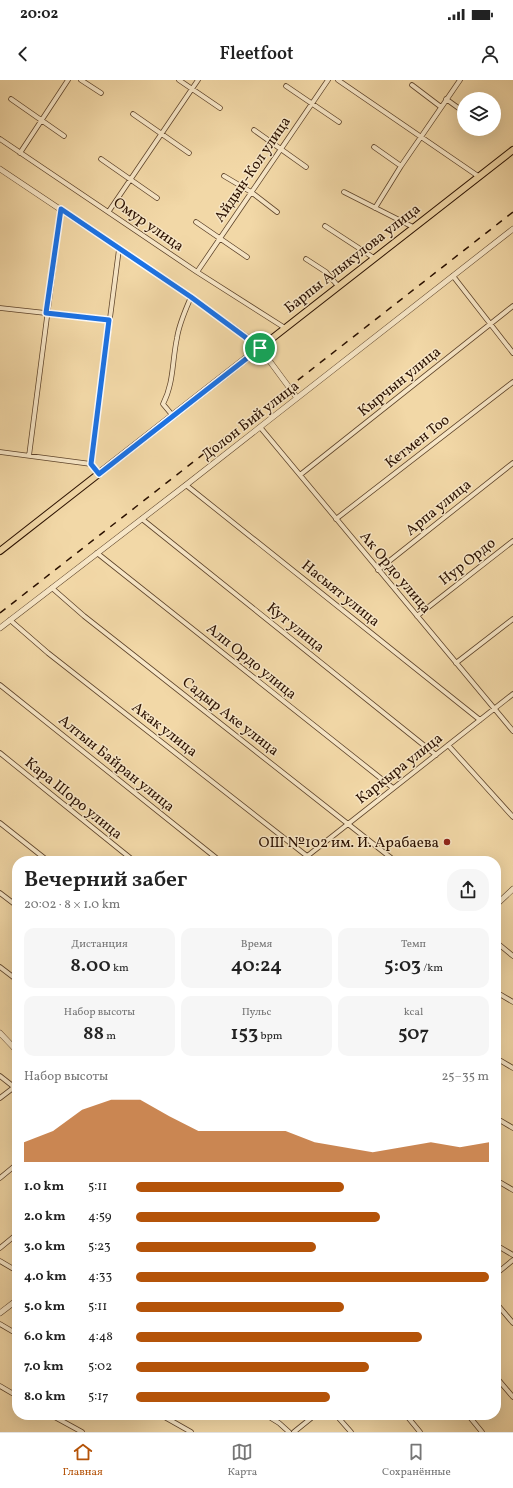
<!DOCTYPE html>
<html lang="ru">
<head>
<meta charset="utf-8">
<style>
  :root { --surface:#fff; --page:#f6f6f6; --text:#222; --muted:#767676; --line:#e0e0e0; --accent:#b45309 }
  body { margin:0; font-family:Vollkorn,serif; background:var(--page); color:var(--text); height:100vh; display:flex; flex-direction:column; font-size:15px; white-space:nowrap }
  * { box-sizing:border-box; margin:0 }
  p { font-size:13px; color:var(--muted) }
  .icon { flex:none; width:22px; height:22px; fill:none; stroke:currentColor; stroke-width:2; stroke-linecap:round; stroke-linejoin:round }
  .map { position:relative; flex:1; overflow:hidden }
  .sheet { position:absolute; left:12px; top:776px; width:489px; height:564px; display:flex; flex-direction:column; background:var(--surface); border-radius:16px; box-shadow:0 4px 16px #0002 }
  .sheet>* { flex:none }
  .tools { position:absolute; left:457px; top:12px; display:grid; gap:8px }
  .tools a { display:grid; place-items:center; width:44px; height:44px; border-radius:50%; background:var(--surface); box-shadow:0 4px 16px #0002; font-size:20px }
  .pin { position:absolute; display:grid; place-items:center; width:34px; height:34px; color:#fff; margin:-17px; border:2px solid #fff; border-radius:50%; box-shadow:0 1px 4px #0007 }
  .round { display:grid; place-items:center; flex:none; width:42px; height:42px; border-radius:16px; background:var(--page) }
  .overview { display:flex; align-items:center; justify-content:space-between; height:68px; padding:0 12px }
  h1 { font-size:22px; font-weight:600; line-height:30px }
  .stats { display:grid; grid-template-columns:repeat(3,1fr); gap:6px; height:68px; padding:4px 12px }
  .stats div { display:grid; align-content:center; border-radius:10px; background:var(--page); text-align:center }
  .stats b { font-size:20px; font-weight:600 }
  .stats small { font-size:11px; font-weight:400 }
  .stats p { font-size:11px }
  .chart { height:112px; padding:8px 12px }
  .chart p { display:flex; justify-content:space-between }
  .chart svg { width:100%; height:72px; margin-top:4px; fill:var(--accent); opacity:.7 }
  ul { padding:0 12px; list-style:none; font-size:13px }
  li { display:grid; grid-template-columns:64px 48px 1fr; align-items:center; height:30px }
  li i { height:10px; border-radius:5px; background:var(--accent) }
  .status { display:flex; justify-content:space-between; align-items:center; height:28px; padding:0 20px; background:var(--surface); direction:ltr }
  .status svg { height:11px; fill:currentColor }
  header { display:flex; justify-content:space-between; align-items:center; height:52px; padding:0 12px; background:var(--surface); font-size:18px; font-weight:600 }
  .menu { display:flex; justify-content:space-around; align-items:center; height:56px; border-top:1px solid var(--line); background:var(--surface); font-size:11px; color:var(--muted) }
  .menu a { display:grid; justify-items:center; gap:2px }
  .menu .on { color:var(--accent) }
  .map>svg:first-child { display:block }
</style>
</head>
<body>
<div class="status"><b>20:02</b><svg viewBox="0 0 49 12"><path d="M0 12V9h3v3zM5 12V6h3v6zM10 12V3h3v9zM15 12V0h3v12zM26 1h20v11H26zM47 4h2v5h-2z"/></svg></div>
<header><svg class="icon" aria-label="back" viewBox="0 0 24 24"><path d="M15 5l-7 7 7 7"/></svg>Fleetfoot<svg class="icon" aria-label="person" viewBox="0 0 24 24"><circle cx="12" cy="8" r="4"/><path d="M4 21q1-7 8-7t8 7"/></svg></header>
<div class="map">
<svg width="513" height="1352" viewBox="0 0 513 1352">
  <rect width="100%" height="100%" fill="#f2d8a7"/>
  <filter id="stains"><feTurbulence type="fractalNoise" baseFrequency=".005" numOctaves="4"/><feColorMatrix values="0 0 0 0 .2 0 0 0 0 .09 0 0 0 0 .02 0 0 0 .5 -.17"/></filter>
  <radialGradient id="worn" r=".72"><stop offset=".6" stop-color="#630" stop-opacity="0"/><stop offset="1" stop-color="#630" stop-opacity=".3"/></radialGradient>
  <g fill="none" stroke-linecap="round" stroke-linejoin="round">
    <defs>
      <path id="minor" d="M81 0 101 13
        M179 0 220 28
        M338 0 478 96
        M412 5 441 27
        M286 6 339 42
        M11 19 64 56
        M446 19 464 32
        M133 34 189 73
        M254 50 306 87
        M0 59 197 192 285 248
        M374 67 401 86 460 0
        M20 73 68 0
        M101 79 157 118
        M224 96 251 112 277 132
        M344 112 413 147
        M375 128 401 86
        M109 131 198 0
        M196 142 247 177
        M325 146 374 178
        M306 179 326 192 338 206
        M197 192 328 0
        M453 196 513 273
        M0 228 109 240
        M173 336 163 324C174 303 172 281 177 258 179 244 185 231 191 217
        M260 347 513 651
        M0 372 91 384 99 394
        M29 376 61 129
        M91 384 119 169
        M300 395 513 226
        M186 405 480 640
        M142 439 436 675
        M336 439 513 302
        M97 473 393 708
        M378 490 513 383
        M52 508 84 536 395 781
        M417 536 513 461
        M10 540 48 573 307 776
        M456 583 513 539
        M0 605 220 781
        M448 665 513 737
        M0 673 134 781
        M0 743 48 781
        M301 781 513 614
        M0 813 17 826
        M496 862 513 876
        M0 887 17 900
        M496 912 513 922
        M496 978 513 988
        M0 996 14 1007
        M0 1018 17 1005
        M496 1038 513 1048
        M0 1098 17 1084
        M496 1100 513 1110
        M496 1165 513 1175
        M0 1168 17 1154
        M0 1181 17 1191
        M496 1194 513 1180
        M496 1223 513 1243
        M0 1244 17 1254
        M496 1297 513 1317
        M0 1306 17 1316
        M51 1335 82 1352
        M161 1335 191 1352
        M266 1335 279 1343 289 1352
        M336 1335 351 1352
        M406 1335 420 1352
        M468 1335 482 1352
        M294 1352 315 1335"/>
      <path id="tertiary" d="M0 89 191 217 251 260 260 268 297 318
        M0 548 186 405 513 149
        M496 825 513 809
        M0 953 17 971
        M0 1233 17 1220"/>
      <path id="primary" d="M0 471 513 70"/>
    </defs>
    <!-- minor casing -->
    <use href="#minor" stroke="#5d432a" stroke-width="5.5"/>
    <!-- tertiary casing -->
    <use href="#tertiary" stroke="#5d432a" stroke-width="6"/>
    <!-- primary casing -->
    <use href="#primary" stroke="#2b1100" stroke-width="8"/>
    <!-- minor -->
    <use href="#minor" stroke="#f7e6c6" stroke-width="4"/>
    <!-- tertiary -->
    <use href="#tertiary" stroke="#f7e6c6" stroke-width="5"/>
    <!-- primary -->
    <use href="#primary" stroke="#f2d8a7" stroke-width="6"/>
    <!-- rail -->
    <path stroke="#2b1100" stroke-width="1.5" stroke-dasharray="7 7" stroke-linecap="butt" d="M0 533 513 132"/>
  </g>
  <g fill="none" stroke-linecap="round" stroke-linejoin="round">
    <defs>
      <path id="route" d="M61 129 191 217 260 268 99 394 91 384 109 240 46 233Z"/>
    </defs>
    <!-- route casing -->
    <use href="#route" stroke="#fff" stroke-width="8"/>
    <!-- route -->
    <use href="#route" stroke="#1a73e8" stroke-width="5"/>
  </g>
  <!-- markers -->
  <circle fill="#8f2418" stroke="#f7e6c6" stroke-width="1.5" cx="447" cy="762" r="4"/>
  <g text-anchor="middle" stroke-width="3" stroke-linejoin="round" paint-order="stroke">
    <!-- street labels -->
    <g font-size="15" fill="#2b1100" stroke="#f7e6c6">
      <text transform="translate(252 89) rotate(-56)" y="5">Айдын-Кол улица</text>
      <text transform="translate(149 144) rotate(35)" y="5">Омур улица</text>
      <text transform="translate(352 178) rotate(-38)" y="5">Барпы Алыкулова улица</text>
      <text transform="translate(399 301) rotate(-39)" y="5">Кырчын улица</text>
      <text transform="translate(250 340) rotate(-38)" y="5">Долон Бий улица</text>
      <text transform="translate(417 361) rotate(-38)" y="5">Кетмен Тоо</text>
      <text transform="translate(438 427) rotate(-39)" y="5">Арпа улица</text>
      <text transform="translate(467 481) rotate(-38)" y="5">Нур Ордо</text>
      <text transform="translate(396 492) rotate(50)" y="5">Ак Ордо улица</text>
      <text transform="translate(341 513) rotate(39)" y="5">Насыят улица</text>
      <text transform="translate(296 547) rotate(39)" y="5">Кут улица</text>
      <text transform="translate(252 581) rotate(39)" y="5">Алп Ордо улица</text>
      <text transform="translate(231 636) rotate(38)" y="5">Садыр Аке улица</text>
      <text transform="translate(165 649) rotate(38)" y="5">Акак улица</text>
      <text transform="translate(117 683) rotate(39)" y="5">Алтын Байран улица</text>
      <text transform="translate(399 688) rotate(-38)" y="5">Каркыра улица</text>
      <text transform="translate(74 718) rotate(39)" y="5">Кара Шоро улица</text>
    </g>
    <!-- poi labels -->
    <g font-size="15" fill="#2b1100" stroke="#f7e6c6" text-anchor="end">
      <text x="439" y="767">ОШ №102 им. И. Арабаева</text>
    </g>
  </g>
  <rect width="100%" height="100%" filter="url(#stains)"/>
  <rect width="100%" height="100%" fill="url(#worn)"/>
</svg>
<div class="tools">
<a><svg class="icon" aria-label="layers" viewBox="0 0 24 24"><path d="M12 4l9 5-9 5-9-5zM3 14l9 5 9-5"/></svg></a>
</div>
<div class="pin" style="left:260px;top:268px;background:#1e9e55"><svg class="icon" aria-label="arrive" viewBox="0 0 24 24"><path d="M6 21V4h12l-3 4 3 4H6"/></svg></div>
<section class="sheet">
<div class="overview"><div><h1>Вечерний забег</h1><p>20:02 · 8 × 1.0 km</p></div><a class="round"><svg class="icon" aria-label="share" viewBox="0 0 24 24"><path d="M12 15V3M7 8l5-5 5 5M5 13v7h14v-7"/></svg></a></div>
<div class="stats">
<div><p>Дистанция</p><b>8.00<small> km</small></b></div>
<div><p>Время</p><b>40:24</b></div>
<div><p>Темп</p><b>5:03<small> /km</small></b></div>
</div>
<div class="stats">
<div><p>Набор высоты</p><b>88<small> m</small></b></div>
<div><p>Пульс</p><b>153<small> bpm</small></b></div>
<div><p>kcal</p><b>507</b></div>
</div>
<div class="chart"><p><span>Набор высоты</span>25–35 m</p>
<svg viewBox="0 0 160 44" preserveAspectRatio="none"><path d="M0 44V32L10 25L20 12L30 6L40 6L50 16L60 25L70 25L80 25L90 25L100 32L110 35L120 38L130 35L140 32L150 35L160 32V44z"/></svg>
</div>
<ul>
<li><b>1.0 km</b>5:11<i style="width:59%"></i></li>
<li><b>2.0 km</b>4:59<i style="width:69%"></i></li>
<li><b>3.0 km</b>5:23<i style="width:51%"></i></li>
<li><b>4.0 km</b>4:33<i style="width:100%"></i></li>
<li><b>5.0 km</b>5:11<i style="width:59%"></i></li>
<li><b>6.0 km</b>4:48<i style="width:81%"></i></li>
<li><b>7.0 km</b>5:02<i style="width:66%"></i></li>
<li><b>8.0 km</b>5:17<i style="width:55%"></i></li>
</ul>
</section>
</div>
<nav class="menu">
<a class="on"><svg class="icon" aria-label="home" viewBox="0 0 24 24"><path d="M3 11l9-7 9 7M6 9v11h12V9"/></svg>Главная</a>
<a><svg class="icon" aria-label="map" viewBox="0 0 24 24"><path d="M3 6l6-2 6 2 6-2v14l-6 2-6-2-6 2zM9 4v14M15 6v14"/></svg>Карта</a>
<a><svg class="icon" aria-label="saved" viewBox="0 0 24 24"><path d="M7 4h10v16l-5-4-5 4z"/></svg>Сохранённые</a>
</nav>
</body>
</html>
